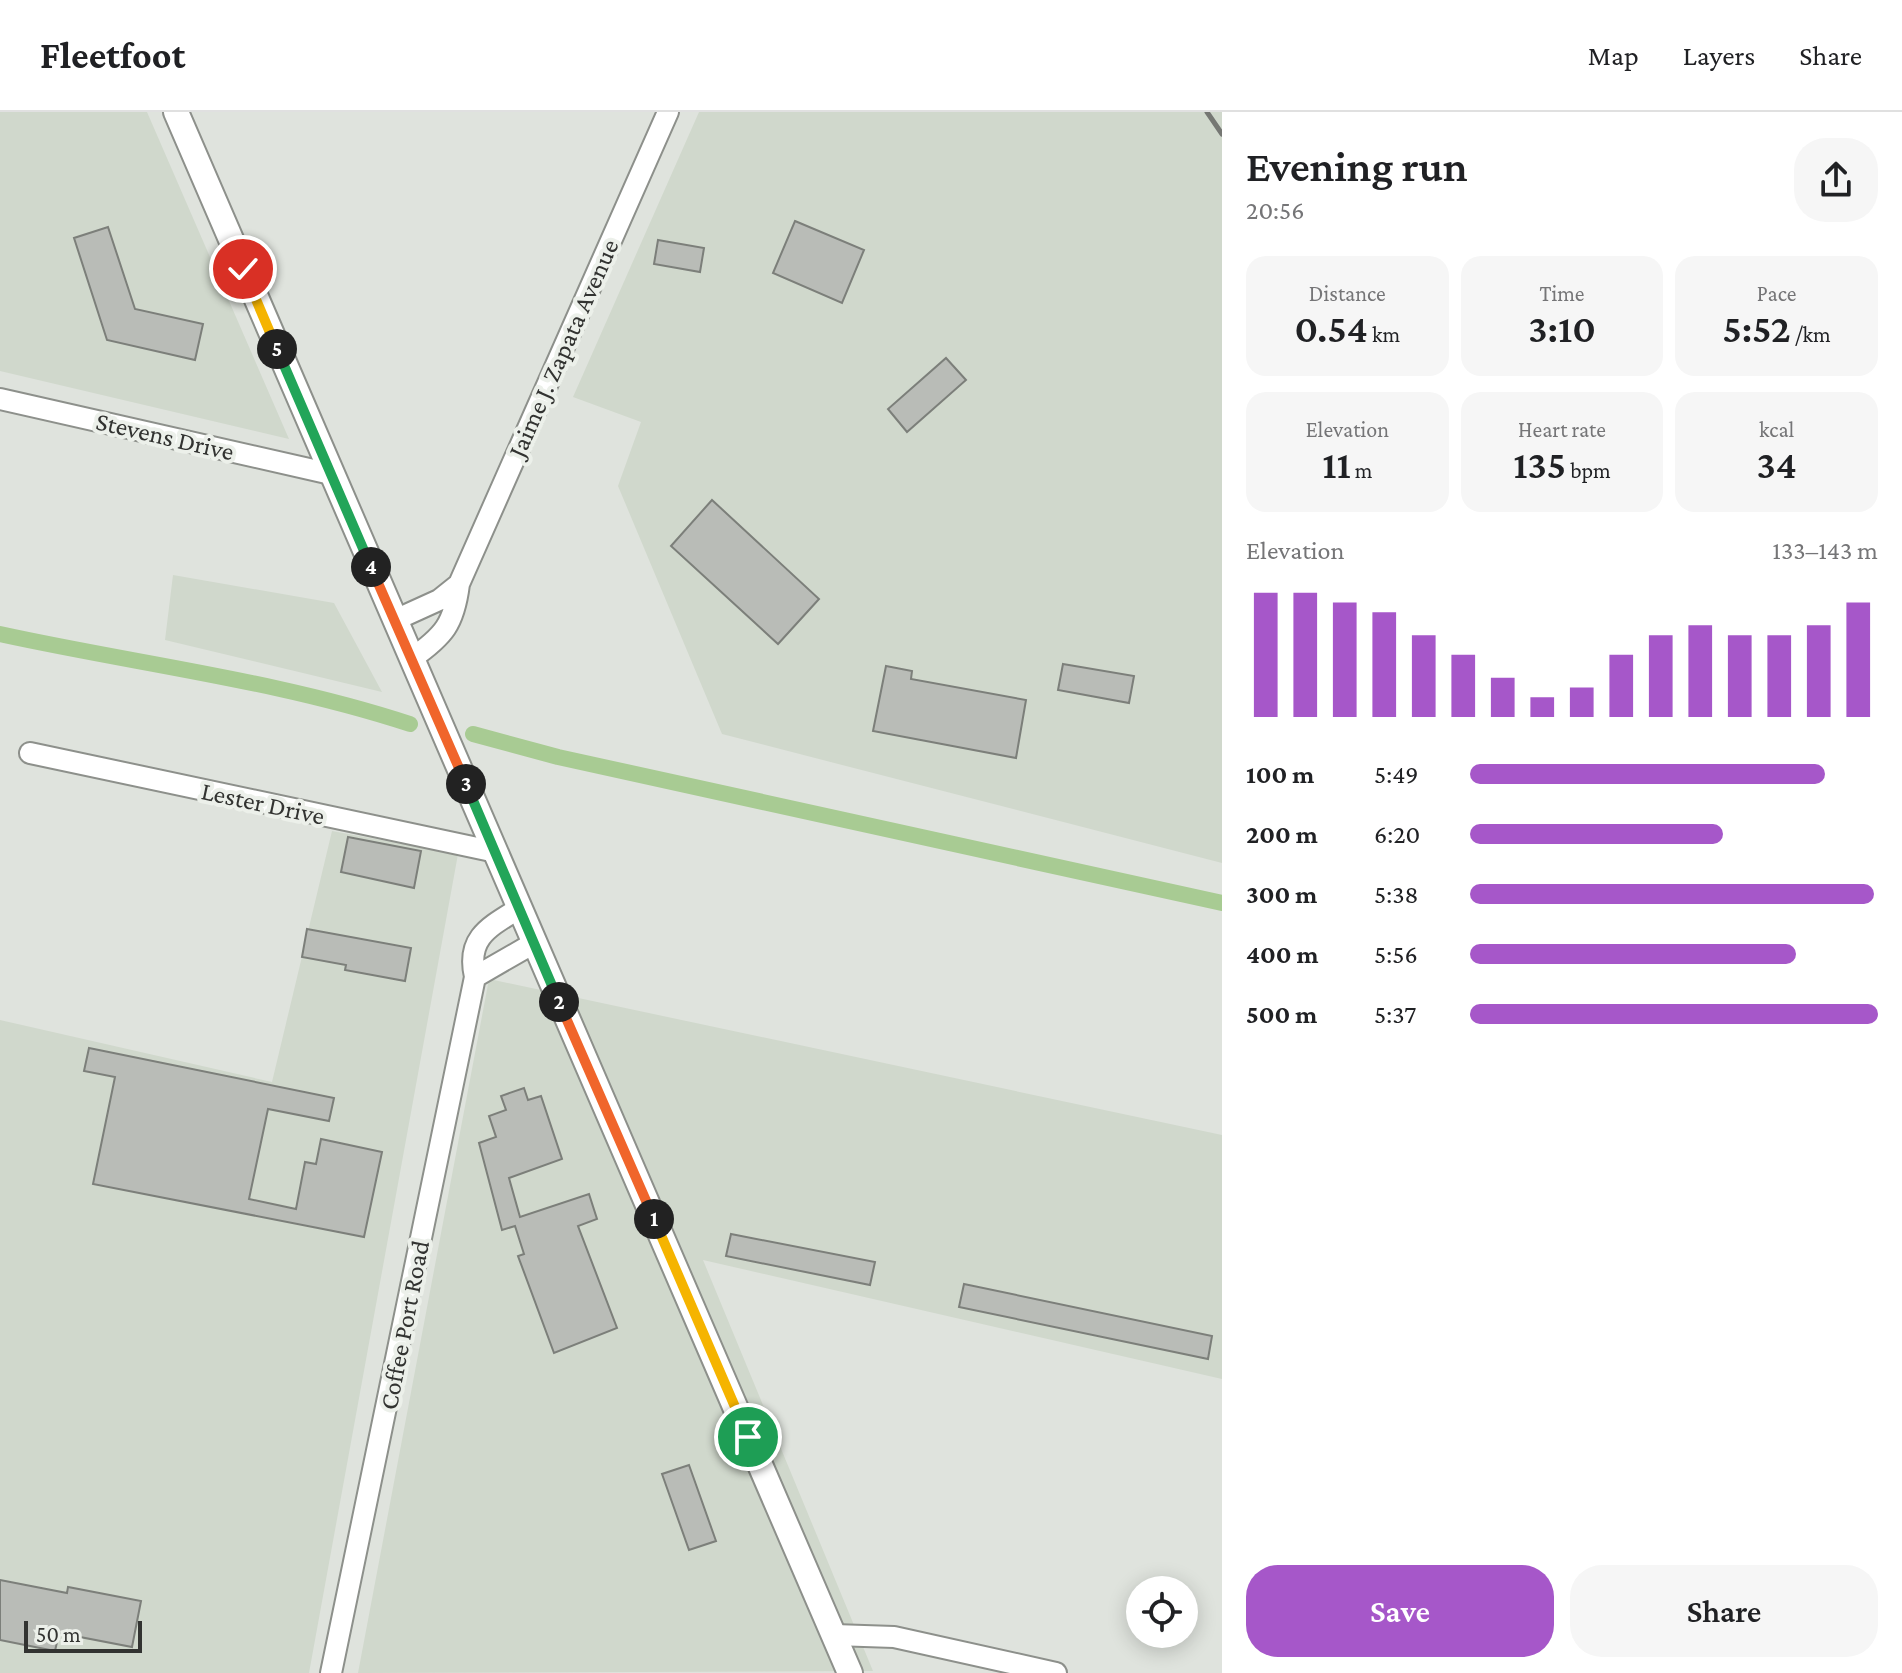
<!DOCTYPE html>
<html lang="en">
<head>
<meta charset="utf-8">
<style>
  :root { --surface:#fff; --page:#f6f6f6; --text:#202124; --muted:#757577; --line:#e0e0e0; --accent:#a657c9 }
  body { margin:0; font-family:"Crimson Pro",serif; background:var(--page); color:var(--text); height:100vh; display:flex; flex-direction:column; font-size:30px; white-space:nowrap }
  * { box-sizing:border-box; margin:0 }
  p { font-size:26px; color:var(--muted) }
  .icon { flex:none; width:44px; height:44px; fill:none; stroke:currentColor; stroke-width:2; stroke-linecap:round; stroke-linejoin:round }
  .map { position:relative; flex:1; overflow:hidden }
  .details { display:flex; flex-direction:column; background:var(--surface); width:680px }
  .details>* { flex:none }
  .tools { position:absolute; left:1126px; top:1464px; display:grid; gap:16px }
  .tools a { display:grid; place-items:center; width:72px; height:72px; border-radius:50%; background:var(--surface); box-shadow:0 4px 20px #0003; font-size:40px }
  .scale { position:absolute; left:24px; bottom:20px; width:118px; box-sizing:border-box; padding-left:8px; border:4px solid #323331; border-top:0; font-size:22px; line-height:28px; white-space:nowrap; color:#323331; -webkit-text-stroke:6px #ecf0ea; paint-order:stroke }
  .pin { position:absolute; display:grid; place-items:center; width:68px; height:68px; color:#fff; margin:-34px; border:4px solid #fff; border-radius:50%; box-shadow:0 2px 8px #0007 }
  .km { position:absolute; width:40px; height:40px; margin:-20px; border-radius:50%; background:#222; color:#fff; font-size:22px; line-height:40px; text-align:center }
  .round { display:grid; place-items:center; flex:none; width:84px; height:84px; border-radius:32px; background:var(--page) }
  .summary { display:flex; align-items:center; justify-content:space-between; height:136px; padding:0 24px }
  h1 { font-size:44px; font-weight:600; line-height:60px }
  .figures { display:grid; grid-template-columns:repeat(3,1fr); gap:12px; height:136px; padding:8px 24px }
  .figures div { display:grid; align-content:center; border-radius:20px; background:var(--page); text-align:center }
  .figures b { font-size:40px; font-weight:600 }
  .figures small { font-size:22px; font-weight:400 }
  .figures p { font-size:22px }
  .chart { height:224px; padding:16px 24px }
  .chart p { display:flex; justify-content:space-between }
  .chart svg { width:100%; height:144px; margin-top:8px; stroke:var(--accent); stroke-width:6 }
  .cta { display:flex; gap:16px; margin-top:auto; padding:16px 24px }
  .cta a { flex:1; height:92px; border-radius:32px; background:var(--accent); color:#fff; font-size:32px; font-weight:600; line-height:92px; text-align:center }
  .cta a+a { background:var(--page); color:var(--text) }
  ul { padding:0 24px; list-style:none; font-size:26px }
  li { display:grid; grid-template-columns:128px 96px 1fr; align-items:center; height:60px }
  li i { height:20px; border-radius:10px; background:var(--accent) }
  header { display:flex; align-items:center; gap:48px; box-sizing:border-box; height:112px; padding:0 40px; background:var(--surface); border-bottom:2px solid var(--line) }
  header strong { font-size:38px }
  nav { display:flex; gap:44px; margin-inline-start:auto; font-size:28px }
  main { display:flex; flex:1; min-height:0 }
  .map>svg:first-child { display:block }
</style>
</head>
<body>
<header>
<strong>Fleetfoot</strong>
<nav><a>Map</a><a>Layers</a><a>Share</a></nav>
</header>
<main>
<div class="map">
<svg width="1222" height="1561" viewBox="0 0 1222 1561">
  <rect width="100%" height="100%" fill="#dfe3dd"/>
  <!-- built -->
  <path fill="#d0d8cc" d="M0 0H147L289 327 0 259Z
    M699 0H1222V751L722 622 618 374 641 310 573 285Z
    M173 463 334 491 382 580 165 528Z
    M332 719 458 742 309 1561H0V908L272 970Z
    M489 867 1222 1023V1267L703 1148 873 1559 358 1561Z"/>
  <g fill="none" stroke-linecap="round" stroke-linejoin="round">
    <!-- canal -->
    <path stroke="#a8cb93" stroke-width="16" d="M0 522C137 552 276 568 410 612
      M473 622 558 645 1222 791"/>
  </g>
  <!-- building -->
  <path fill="#b9bcb7" stroke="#7c7f7a" stroke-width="2" d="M795 109 864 138 842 191 773 161Z
    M108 115 135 197 203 212 195 248 107 228 74 126Z
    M658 128 704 136 700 160 654 152Z
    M946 246 966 268 907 320 888 297Z
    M712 388 819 487 778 532 671 434Z
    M1063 552 1134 564 1129 591 1058 578Z
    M886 554 912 559 911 567 1026 588 1016 646 873 619Z
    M348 725 421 739 414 776 341 760Z
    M307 817 411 836 405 869 345 858 346 853 302 845Z
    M89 936 334 986 329 1009 268 997 249 1087 296 1097 305 1050 316 1052 321 1027 382 1040 364 1125 93 1072 115 965 84 959Z
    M524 976 528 988 541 984 562 1047 509 1066 520 1105 589 1082 597 1107 578 1114 617 1216 554 1241 518 1144 524 1142 515 1114 502 1118 479 1031 496 1025 489 1004 506 998 501 984Z
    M731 1122 875 1150 870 1173 726 1144Z
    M964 1172 1212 1224 1208 1247 959 1195Z
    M689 1353 716 1429 689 1438 662 1362Z
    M0 1468 67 1481 68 1475 141 1489 132 1535 59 1521 55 1539 0 1528Z"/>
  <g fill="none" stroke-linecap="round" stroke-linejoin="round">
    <defs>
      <path id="minor" d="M0 287 331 362
        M395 508 439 488 459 472
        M411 547C444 524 454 512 459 472L668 0
        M30 641 496 740
        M475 865 534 831
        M834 1523 894 1525 1056 1561
        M331 1561 475 865C466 826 489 815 518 797"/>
      <path id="major" d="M176 0 850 1561"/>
    </defs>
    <!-- minor casing -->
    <use href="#minor" stroke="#8d908b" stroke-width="24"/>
    <!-- major casing -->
    <use href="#major" stroke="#8d908b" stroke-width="28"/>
    <!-- minor -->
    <use href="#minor" stroke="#fff" stroke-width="20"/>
    <!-- major -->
    <use href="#major" stroke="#fff" stroke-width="24"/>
    <!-- rail -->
    <path stroke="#757773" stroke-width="5" d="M1207 0 1222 22"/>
  </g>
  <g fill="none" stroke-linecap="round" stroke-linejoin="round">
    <defs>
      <path id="split-1" d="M654 1107 748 1325"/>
      <path id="split-2" d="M559 890 654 1107"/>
      <path id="split-3" d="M466 672 559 890"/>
      <path id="split-4" d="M371 455 466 672"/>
      <path id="split-5" d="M277 237 371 455"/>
      <path id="split-6" d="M243 157 277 237"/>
    </defs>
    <!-- split-1 casing -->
    <use href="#split-1" stroke="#fff" stroke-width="16"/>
    <!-- split-2 casing -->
    <use href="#split-2" stroke="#fff" stroke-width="16"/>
    <!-- split-3 casing -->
    <use href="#split-3" stroke="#fff" stroke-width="16"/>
    <!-- split-4 casing -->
    <use href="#split-4" stroke="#fff" stroke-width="16"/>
    <!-- split-5 casing -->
    <use href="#split-5" stroke="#fff" stroke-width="16"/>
    <!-- split-6 casing -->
    <use href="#split-6" stroke="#fff" stroke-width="16"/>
    <!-- split-1 -->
    <use href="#split-1" stroke="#f5b400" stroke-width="10"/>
    <!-- split-2 -->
    <use href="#split-2" stroke="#f0652b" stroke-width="10"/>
    <!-- split-3 -->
    <use href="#split-3" stroke="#22a559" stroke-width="10"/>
    <!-- split-4 -->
    <use href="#split-4" stroke="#f0652b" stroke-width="10"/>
    <!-- split-5 -->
    <use href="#split-5" stroke="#22a559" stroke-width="10"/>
    <!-- split-6 -->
    <use href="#split-6" stroke="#f5b400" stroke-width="10"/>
  </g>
  <g text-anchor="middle" stroke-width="8" stroke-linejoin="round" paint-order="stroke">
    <!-- street labels -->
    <g font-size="26" fill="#323331" stroke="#ecf0ea">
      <text transform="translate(563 236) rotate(-66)" y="9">Jaime J. Zapata Avenue</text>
      <text transform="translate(165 324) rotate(13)" y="9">Stevens Drive</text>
      <text transform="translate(263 691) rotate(12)" y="9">Lester Drive</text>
      <text transform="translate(404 1213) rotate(-79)" y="9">Coffee Port Road</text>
    </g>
  </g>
</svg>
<div class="tools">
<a><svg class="icon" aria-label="locate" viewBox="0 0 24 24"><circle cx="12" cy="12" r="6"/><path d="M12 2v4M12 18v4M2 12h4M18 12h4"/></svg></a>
</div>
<div class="scale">50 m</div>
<div class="pin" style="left:748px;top:1325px;background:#1e9e55"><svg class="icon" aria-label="arrive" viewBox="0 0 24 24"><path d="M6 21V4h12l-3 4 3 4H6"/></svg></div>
<div class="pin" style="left:243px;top:157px;background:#d93025"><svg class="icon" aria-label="check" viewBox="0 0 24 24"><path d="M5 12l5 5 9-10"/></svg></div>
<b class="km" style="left:654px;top:1107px">1</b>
<b class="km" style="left:559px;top:890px">2</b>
<b class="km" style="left:466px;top:672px">3</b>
<b class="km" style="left:371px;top:455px">4</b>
<b class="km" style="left:277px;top:237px">5</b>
</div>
<section class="details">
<div class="summary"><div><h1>Evening run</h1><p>20:56</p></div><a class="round"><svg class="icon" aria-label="share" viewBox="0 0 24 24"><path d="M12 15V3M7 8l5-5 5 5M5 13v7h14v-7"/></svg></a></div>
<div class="figures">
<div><p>Distance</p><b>0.54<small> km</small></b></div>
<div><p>Time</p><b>3:10</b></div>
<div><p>Pace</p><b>5:52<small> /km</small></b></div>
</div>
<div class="figures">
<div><p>Elevation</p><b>11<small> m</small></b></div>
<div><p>Heart rate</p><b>135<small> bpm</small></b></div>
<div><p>kcal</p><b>34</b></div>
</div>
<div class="chart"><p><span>Elevation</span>133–143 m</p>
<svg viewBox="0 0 160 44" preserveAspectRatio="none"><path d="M5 44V6M15 44V6M25 44V9M35 44V12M45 44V19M55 44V25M65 44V32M75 44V38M85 44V35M95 44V25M105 44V19M115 44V16M125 44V19M135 44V19M145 44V16M155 44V9"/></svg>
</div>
<ul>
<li><b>100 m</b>5:49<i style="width:87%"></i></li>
<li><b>200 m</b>6:20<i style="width:62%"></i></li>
<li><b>300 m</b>5:38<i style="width:99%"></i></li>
<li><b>400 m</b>5:56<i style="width:80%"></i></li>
<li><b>500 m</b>5:37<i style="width:100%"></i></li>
</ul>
<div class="cta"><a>Save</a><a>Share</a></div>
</section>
</main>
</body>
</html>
